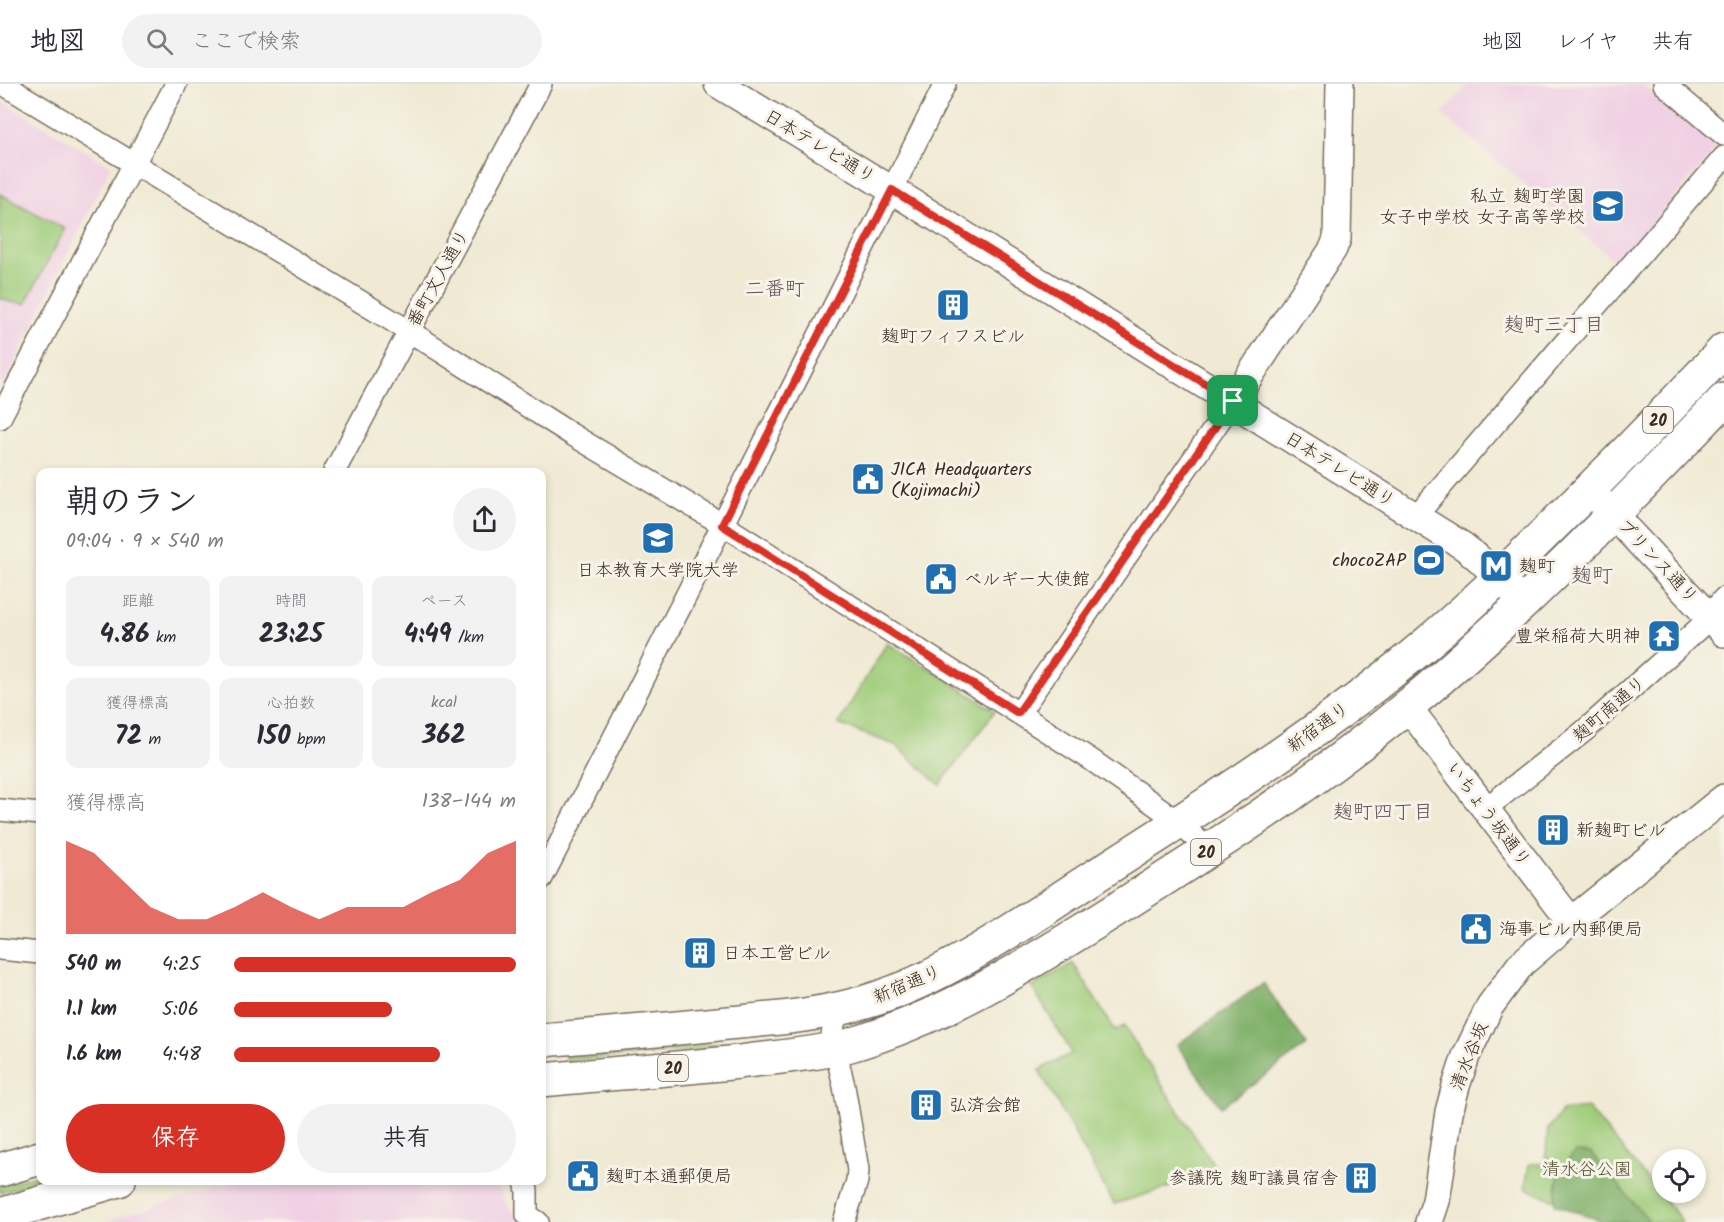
<!DOCTYPE html>
<html lang="ja">
<head>
<meta charset="utf-8">
<style>
  :root { --surface:#fff; --page:#f2f2f3; --text:#2b2b33; --muted:#7c7c81; --line:#e1e1e2; --accent:#d93025 }
  body { margin:0; font-family:Kalam,"Klee One",sans-serif; background:var(--page); color:var(--text); height:100vh; display:flex; flex-direction:column; font-size:22px; white-space:nowrap }
  * { box-sizing:border-box; margin:0 }
  p { font-size:20px; color:var(--muted) }
  .icon { flex:none; width:33px; height:33px; fill:none; stroke:currentColor; stroke-width:2; stroke-linecap:round; stroke-linejoin:round }
  .map { position:relative; flex:1; overflow:hidden }
  .details { position:absolute; left:36px; top:384px; width:510px; height:717px; display:flex; flex-direction:column; background:var(--surface); border-radius:12px; box-shadow:0 3px 9px #0003 }
  .details>* { flex:none }
  .tools { position:absolute; left:1652px; top:1065px; display:grid; gap:12px }
  .tools a { display:grid; place-items:center; width:54px; height:54px; border-radius:50%; background:var(--surface); box-shadow:0 3px 9px #0003; font-size:30px }
  .pin { position:absolute; display:grid; place-items:center; width:51px; height:51px; color:#fff; margin:-26px; border-radius:12px; box-shadow:0 3px 9px #0006 }
  .round { display:grid; place-items:center; flex:none; width:63px; height:63px; border-radius:32px; background:var(--page) }
  .headline { display:flex; align-items:center; justify-content:space-between; height:102px; padding:0 30px }
  h1 { font-size:33px; font-weight:700; line-height:45px }
  .metrics { display:grid; grid-template-columns:repeat(3,1fr); gap:9px; height:102px; padding:6px 30px }
  .metrics div { display:grid; align-content:center; border-radius:12px; background:var(--page); text-align:center }
  .metrics b { font-size:26px; font-weight:700 }
  .metrics small { font-size:16px; font-weight:400 }
  .metrics p { font-size:16px }
  .chart { height:168px; padding:12px 30px }
  .chart p { display:flex; justify-content:space-between }
  .chart svg { width:100%; height:108px; margin-top:6px; fill:var(--accent); opacity:.7 }
  .button { display:flex; gap:12px; margin-top:auto; padding:12px 30px }
  .button a { flex:1; height:69px; border-radius:36px; background:var(--accent); color:#fff; font-size:24px; font-weight:700; line-height:69px; text-align:center }
  .button a+a { background:var(--page); color:var(--text) }
  ul { padding:0 30px; list-style:none; font-size:20px }
  li { display:grid; grid-template-columns:96px 72px 1fr; align-items:center; height:45px }
  li i { height:15px; border-radius:8px; background:var(--accent) }
  header { display:flex; align-items:center; gap:36px; box-sizing:border-box; height:84px; padding:0 30px; background:var(--surface); border-bottom:2px solid var(--line) }
  header strong { font-size:28px }
  nav { display:flex; gap:33px; margin-inline-start:auto; font-size:21px }
  .search { width:420px; height:54px; background:var(--page); display:flex; align-items:center; gap:15px; box-sizing:border-box; padding:0 21px; border-radius:33px; color:var(--muted); font-size:22px }
  .map>svg:first-child { display:block }
</style>
</head>
<body>
<header>
<strong>地図</strong>
<div class="search"><svg class="icon" aria-label="search" viewBox="0 0 24 24"><circle cx="10" cy="10" r="6"/><path d="M15 15l6 6"/></svg>ここで検索</div>
<nav><a>地図</a><a>レイヤ</a><a>共有</a></nav>
</header>
<div class="map">
<svg width="1724" height="1138" viewBox="0 0 1724 1138">
  <rect width="100%" height="100%" fill="#f7f3e8"/>
  <filter id="ink" filterUnits="userSpaceOnUse"><feTurbulence type="fractalNoise" baseFrequency=".0167" numOctaves="2"/><feDisplacementMap in="SourceGraphic" scale="12" xChannelSelector="R" yChannelSelector="G"/><feConvolveMatrix kernelMatrix="1 2 1 2 8 2 1 2 1" color-interpolation-filters="sRGB"/></filter>
  <filter id="wash" filterUnits="userSpaceOnUse"><feTurbulence type="fractalNoise" baseFrequency=".008" numOctaves="4" result="noise"/><feDisplacementMap in="SourceGraphic" scale="24" xChannelSelector="R" yChannelSelector="G"/><feGaussianBlur stdDeviation="1.35" result="paint"/><feColorMatrix in="noise" values="0 0 0 0 0 0 0 0 0 0 0 0 0 0 0 0 0 1.4 0 .05"/><feComposite in="paint" operator="in"/></filter>
  <g filter="url(#wash)">
    <rect width="100%" height="100%" fill="#f0ead4"/>
    <!-- built -->
    <path fill="#f0d0e4" d="M1469 0H1642L1717 64 1618 180 1442 30Z
      M0 16 111 82 0 308Z
      M243 1096H404L410 1099 425 1096 454 1097V1098L460 1097H487L500 1106 508 1123 531 1138H102Z"/>
    <!-- green -->
    <path fill="#9fcc79" stroke="#6d7b4c" stroke-width="1.5" d="M0 110 65 145 25 220 10 218 0 214Z
      M887 559 943 593 995 627 940 701 895 661 838 640Z
      M1073 879 1115 947 1124 942 1218 1088 1114 1120 1039 986 1072 969 1032 903Z
      M794 951 795 957 754 962 566 977 565 971 756 956Z
      M1588 1024 1679 1133 1682 1138H1609L1525 1104 1529 1080H1545L1548 1045 1562 1027Z
      M40 1090V1096L46 1097 0 1108V1102Z"/>
    <!-- forest -->
    <path fill="#7fb069" stroke="#5d6d44" stroke-width="1.5" d="M1263 899 1307 961 1221 1023 1177 961Z
      M1575 1068 1591 1069 1650 1138H1604L1555 1120C1556 1093 1558 1088 1575 1068Z"/>
  </g>
  <g filter="url(#ink)">
    <g fill="none" stroke-linecap="round" stroke-linejoin="round">
      <defs>
        <path id="minor" d="M3 0 409 247 571 350 722 440 1090 675 1161 725 1210 766
          M1664 0 1724 51
          M0 334 176 0
          M334 388 541 0
          M1416 432 1724 73
          M1019 629 1233 317
          M1485 725 1583 648 1698 545 1724 514
          M0 726 40 730
          M542 794 834 222 945 0
          M0 865 40 869
          M843 924 838 930 834 940 832 951 844 1002 858 1086 857 1097 844 1138
          M525 1096 527 1107V1131L538 1138"/>
        <path id="tertiary" d="M718 0 892 106 1463 462 1477 473 1524 518
          M1233 317 1333 165 1337 155 1340 0
          M1590 406 1724 549
          M1407 622 1571 837
          M1429 1138 1436 1117 1449 1028 1456 1002 1466 972 1490 922 1521 880 1571 837 1724 714"/>
        <path id="trunk" d="M542 956C600 951 659 946 718 940 770 935 822 932 872 916 952 890 1025 837 1095 792 1208 720 1323 647 1426 560 1464 528 1500 494 1535 459 1600 396 1662 332 1724 266
          M542 996C607 990 673 985 739 978 776 973 814 971 850 961 949 932 1034 877 1120 823 1213 764 1307 704 1393 634 1512 538 1618 426 1724 316
          M0 1086 40 1074
          M0 1131 119 1096"/>
      </defs>
      <!-- minor casing -->
      <use href="#minor" stroke="#7a6d5e" stroke-width="24"/>
      <!-- tertiary casing -->
      <use href="#tertiary" stroke="#7a6d5e" stroke-width="30"/>
      <!-- trunk casing -->
      <use href="#trunk" stroke="#7a6d5e" stroke-width="36"/>
      <!-- minor -->
      <use href="#minor" stroke="#fff" stroke-width="21"/>
      <!-- tertiary -->
      <use href="#tertiary" stroke="#fff" stroke-width="27"/>
      <!-- trunk -->
      <use href="#trunk" stroke="#fff" stroke-width="33"/>
    </g>
  </g>
  <g fill="none" stroke-linecap="round" stroke-linejoin="round" filter="url(#ink)">
    <defs>
      <path id="route" d="M892 106 1233 317 1018 629 722 441Z"/>
    </defs>
    <!-- route casing -->
    <use href="#route" stroke="#fff" stroke-width="12"/>
    <!-- route -->
    <use href="#route" stroke="#d93025" stroke-width="8"/>
  </g>
  <!-- icons -->
  <defs>
    <symbol id="school-square" viewBox="-11 -11 22 22"><rect x="-9" y="-9" width="18" height="18" rx="4" fill="#1f6fb2" stroke="#f7f3e8"/><path d="M0-5L7-2L0 1L-7-2ZM-4 1L0 2.5L4 1V4Q0 6-4 4Z" fill="#fff"/></symbol>
    <symbol id="building-square" viewBox="-11 -11 22 22"><rect x="-9" y="-9" width="18" height="18" rx="4" fill="#1f6fb2" stroke="#f7f3e8"/><path d="M-4-6H4V6H1V3H-1V6H-4ZM-2.5-4.3h1.7v1.8h-1.7ZM.8-4.3h1.7v1.8H.8ZM-2.5-1h1.7V.8h-1.7ZM.8-1h1.7V.8H.8Z" fill="#fff"/></symbol>
    <symbol id="civic-square" viewBox="-11 -11 22 22"><rect x="-9" y="-9" width="18" height="18" rx="4" fill="#1f6fb2" stroke="#f7f3e8"/><path d="M-.6-6.5H3V-4.5H.6V-3L4-1V1h2V6H-6V1h2V-1L-.6-3ZM-1.2 2.5V6h2.4V2.5Z" fill="#fff"/></symbol>
    <symbol id="university-square" viewBox="-11 -11 22 22"><rect x="-9" y="-9" width="18" height="18" rx="4" fill="#1f6fb2" stroke="#f7f3e8"/><path d="M0-5L7-2L0 1L-7-2ZM-4 1L0 2.5L4 1V4Q0 6-4 4Z" fill="#fff"/></symbol>
    <symbol id="stadium-square" viewBox="-11 -11 22 22"><rect x="-9" y="-9" width="18" height="18" rx="4" fill="#1f6fb2" stroke="#f7f3e8"/><path d="M0-5a6.5 5 0 1 0 0 10a6.5 5 0 1 0 0-10ZM-3.5-1.8h7v3.6h-7Z" fill="#fff"/></symbol>
    <symbol id="metro-square" viewBox="-11 -11 22 22"><rect x="-9" y="-9" width="18" height="18" rx="4" fill="#1f6fb2" stroke="#f7f3e8"/><path d="M-5.5 5V-5H-3L0 0L3-5H5.5V5H3V-.5L0 4L-3-.5V5Z" fill="#fff"/></symbol>
    <symbol id="temple-square" viewBox="-11 -11 22 22"><rect x="-9" y="-9" width="18" height="18" rx="4" fill="#1f6fb2" stroke="#f7f3e8"/><path d="M0-6L5-2H3V0L6.5 2.5H4V6H1.5V3h-3V6H-4V2.5H-6.5L-3 0V-2H-5Z" fill="#fff"/></symbol>
  </defs>
  <g fill-rule="evenodd">
    <use href="#school-square" x="1589" y="103" width="38" height="38"/>
    <use href="#building-square" x="934" y="202" width="38" height="38"/>
    <use href="#civic-square" x="849" y="376" width="38" height="38"/>
    <use href="#university-square" x="639" y="435" width="38" height="38"/>
    <use href="#stadium-square" x="1410" y="457" width="38" height="38"/>
    <use href="#metro-square" x="1477" y="463" width="38" height="38"/>
    <use href="#civic-square" x="922" y="476" width="38" height="38"/>
    <use href="#temple-square" x="1645" y="533" width="38" height="38"/>
    <use href="#building-square" x="1534" y="727" width="38" height="38"/>
    <use href="#civic-square" x="1457" y="826" width="38" height="38"/>
    <use href="#building-square" x="681" y="850" width="38" height="38"/>
    <use href="#building-square" x="907" y="1002" width="38" height="38"/>
    <use href="#civic-square" x="564" y="1073" width="38" height="38"/>
    <use href="#building-square" x="1342" y="1075" width="38" height="38"/>
  </g>
  <g text-anchor="middle" stroke-width="6" stroke-linejoin="round" paint-order="stroke">
    <!-- shield labels -->
    <g fill="#f7f3e8" stroke="#73665b" stroke-width="1.5">
      <rect x="1643" y="323" width="30" height="26" rx="4.5"/>
      <rect x="1191" y="755" width="30" height="26" rx="4.5"/>
      <rect x="658" y="971" width="30" height="26" rx="4.5"/>
    </g>
    <g font-size="16" font-weight="bold" fill="#3b2a1e">
      <text x="1658" y="342">20</text>
      <text x="1206" y="774">20</text>
      <text x="673" y="990">20</text>
    </g>
    <!-- street labels -->
    <g font-size="18" fill="#3b2a1e" stroke="#f7f3e8">
      <text transform="translate(820 62) rotate(31)" y="6">日本テレビ通り</text>
      <text transform="translate(438 194) rotate(-61)" y="6">番町文人通り</text>
      <text transform="translate(1340 385) rotate(32)" y="6">日本テレビ通り</text>
      <text transform="translate(1658 477) rotate(47)" y="6">プリンス通り</text>
      <text transform="translate(1609 625) rotate(-41)" y="6">麹町南通り</text>
      <text transform="translate(1318 643) rotate(-36)" y="6">新宿通り</text>
      <text transform="translate(1489 730) rotate(53)" y="6">いちょう坂通り</text>
      <text transform="translate(907 900) rotate(-23)" y="6">新宿通り</text>
      <text transform="translate(1469 972) rotate(-68)" y="6">清水谷坂</text>
    </g>
    <!-- poi labels -->
    <g font-size="18" fill="#3b2a1e" stroke="#f7f3e8" text-anchor="start">
      <text x="1585" y="118" text-anchor="end">私立 麹町学園<tspan x="1585" dy="21">女子中学校 女子高等学校</tspan></text>
      <text x="953" y="258" text-anchor="middle">麹町フィフスビル</text>
      <text x="891" y="391">JICA Headquarters<tspan x="891" dy="21">(Kojimachi)</tspan></text>
      <text x="1406" y="482" text-anchor="end">chocoZAP</text>
      <text x="1519" y="488">麹町</text>
      <text x="658" y="492" text-anchor="middle">日本教育大学院大学</text>
      <text x="964" y="501">ベルギー大使館</text>
      <text x="1641" y="558" text-anchor="end">豊栄稲荷大明神</text>
      <text x="1576" y="752">新麹町ビル</text>
      <text x="1499" y="851">海事ビル内郵便局</text>
      <text x="723" y="875">日本工営ビル</text>
      <text x="949" y="1027">弘済会館</text>
      <text x="606" y="1098">麹町本通郵便局</text>
      <text x="1338" y="1100" text-anchor="end">参議院 麹町議員宿舎</text>
    </g>
    <!-- park labels -->
    <g font-size="18" fill="#545235" stroke="#f7f3e8">
      <text x="1587" y="1091">清水谷公園</text>
    </g>
    <!-- neighbourhood labels -->
    <g font-size="20" fill="#655258" stroke="#f7f3e8">
      <text x="775" y="211">二番町</text>
      <text x="1554" y="247">麹町三丁目</text>
      <text x="1383" y="734">麹町四丁目</text>
    </g>
    <!-- quarter labels -->
    <g font-size="21" fill="#655258" stroke="#f7f3e8">
      <text x="1592" y="498">麹町</text>
    </g>
  </g>
</svg>
<div class="tools">
<a><svg class="icon" aria-label="locate" viewBox="0 0 24 24"><circle cx="12" cy="12" r="6"/><path d="M12 2v4M12 18v4M2 12h4M18 12h4"/></svg></a>
</div>
<div class="pin" style="left:1233px;top:317px;background:#1e9e55"><svg class="icon" aria-label="arrive" viewBox="0 0 24 24"><path d="M6 21V4h12l-3 4 3 4H6"/></svg></div>
<section class="details">
<div class="headline"><div><h1>朝のラン</h1><p>09:04 · 9 × 540 m</p></div><a class="round"><svg class="icon" aria-label="share" viewBox="0 0 24 24"><path d="M12 15V3M7 8l5-5 5 5M5 13v7h14v-7"/></svg></a></div>
<div class="metrics">
<div><p>距離</p><b>4.86<small> km</small></b></div>
<div><p>時間</p><b>23:25</b></div>
<div><p>ペース</p><b>4:49<small> /km</small></b></div>
</div>
<div class="metrics">
<div><p>獲得標高</p><b>72<small> m</small></b></div>
<div><p>心拍数</p><b>150<small> bpm</small></b></div>
<div><p>kcal</p><b>362</b></div>
</div>
<div class="chart"><p><span>獲得標高</span>138–144 m</p>
<svg viewBox="0 0 160 44" preserveAspectRatio="none"><path d="M0 44V6L10 11L20 22L30 33L40 38L50 38L60 33L70 27L80 33L90 38L100 33L110 33L120 33L130 27L140 22L150 11L160 6V44z"/></svg>
</div>
<ul>
<li><b>540 m</b>4:25<i style="width:100%"></i></li>
<li><b>1.1 km</b>5:06<i style="width:56%"></i></li>
<li><b>1.6 km</b>4:48<i style="width:73%"></i></li>
</ul>
<div class="button"><a>保存</a><a>共有</a></div>
</section>
</div>
</body>
</html>
